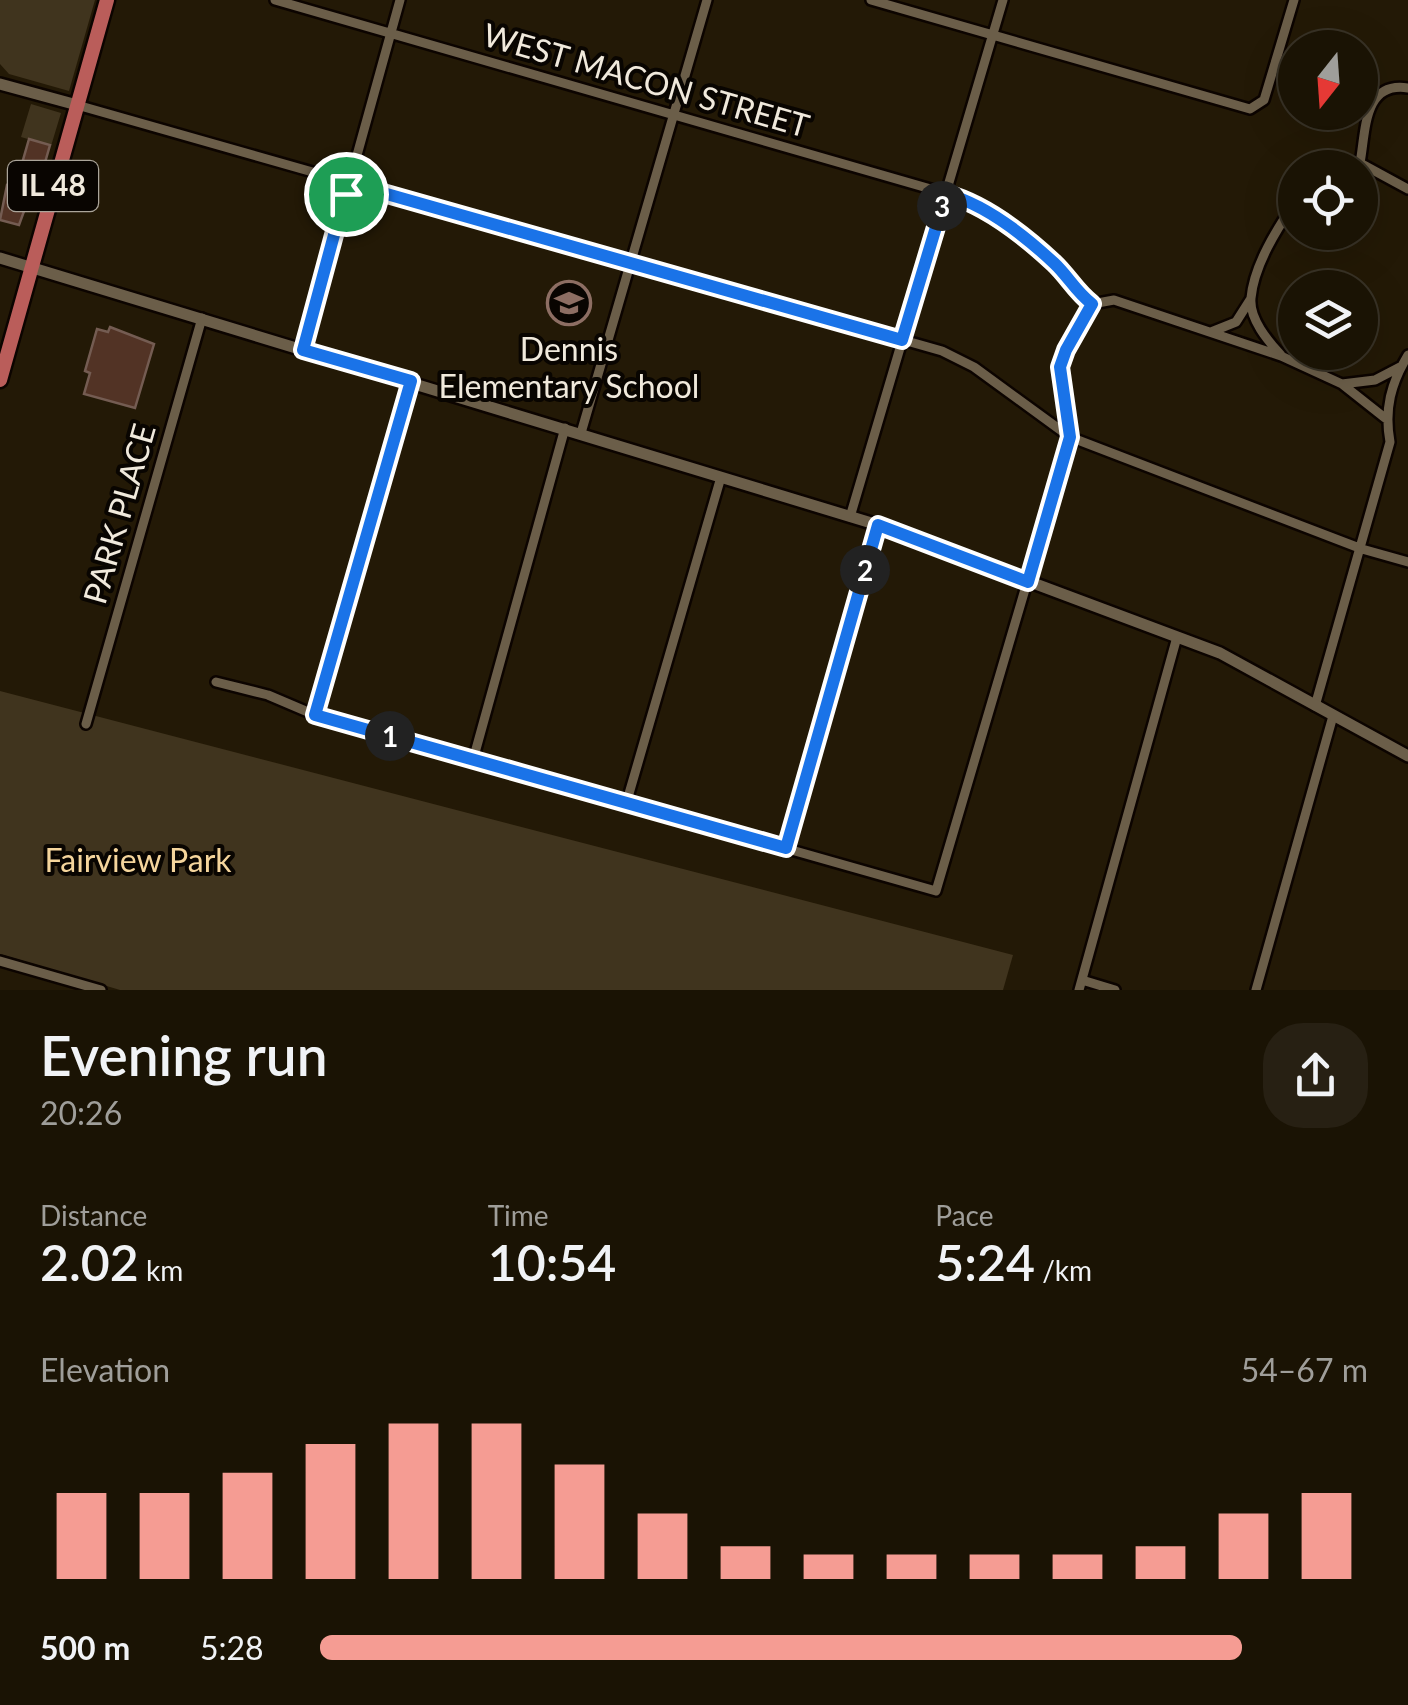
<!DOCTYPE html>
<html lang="en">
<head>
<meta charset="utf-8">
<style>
  :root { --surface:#1a1304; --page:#272013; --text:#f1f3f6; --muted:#9f9e9a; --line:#383226; --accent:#f59c93 }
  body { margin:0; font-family:Lato,sans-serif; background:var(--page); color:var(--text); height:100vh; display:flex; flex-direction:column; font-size:38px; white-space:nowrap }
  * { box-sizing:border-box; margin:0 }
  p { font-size:32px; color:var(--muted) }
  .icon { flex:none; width:55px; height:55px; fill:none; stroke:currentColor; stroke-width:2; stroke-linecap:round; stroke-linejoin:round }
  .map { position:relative; height:990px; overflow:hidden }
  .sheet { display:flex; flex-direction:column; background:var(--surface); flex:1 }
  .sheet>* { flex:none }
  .needle { width:65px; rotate:197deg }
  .buttons { position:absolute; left:1278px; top:30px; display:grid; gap:20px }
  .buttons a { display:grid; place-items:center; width:100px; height:100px; border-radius:50%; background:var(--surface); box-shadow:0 10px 40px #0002,0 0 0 2px var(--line); font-size:50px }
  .pin { position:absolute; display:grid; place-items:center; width:85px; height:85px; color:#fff; margin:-42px; border:5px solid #fff; border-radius:50%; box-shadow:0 2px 10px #0007 }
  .km { position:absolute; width:50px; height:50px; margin:-25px; border-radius:50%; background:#222; color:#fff; font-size:28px; line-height:50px; text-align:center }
  .round { display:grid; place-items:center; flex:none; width:105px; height:105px; border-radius:40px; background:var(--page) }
  .head { display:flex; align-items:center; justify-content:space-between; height:170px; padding:0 40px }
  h1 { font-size:55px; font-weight:600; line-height:75px }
  .stats { display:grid; grid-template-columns:repeat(3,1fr); gap:15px; height:170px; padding:10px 40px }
  .stats div { display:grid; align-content:center }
  .stats b { font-size:50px; font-weight:600 }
  .stats small { font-size:28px; font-weight:400 }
  .stats p { font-size:28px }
  .chart { height:280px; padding:20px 40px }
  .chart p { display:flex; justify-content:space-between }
  .chart svg { width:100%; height:180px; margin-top:10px; stroke:var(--accent); stroke-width:6 }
  ul { padding:0 40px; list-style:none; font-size:32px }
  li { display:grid; grid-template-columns:160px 120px 1fr; align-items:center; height:75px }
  li i { height:25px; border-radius:12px; background:var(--accent) }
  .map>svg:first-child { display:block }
</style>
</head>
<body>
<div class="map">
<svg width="1408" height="990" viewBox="0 0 1408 990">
  <rect width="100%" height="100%" fill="#231906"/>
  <!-- green -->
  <path fill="#40341e" d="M0 0H95L69 91 9 74 0 64Z
    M31 104 61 113 51 146 21 137Z
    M0 691 1013 955 1003 990H120L0 954Z"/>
  <!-- building -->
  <path fill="#523325" stroke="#745c52" stroke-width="2.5" d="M29 139 50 145 42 173 21 167Z
    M7 185 31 192 19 225 0 220Z
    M110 327 154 344 135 408 84 394 90 373 85 371 97 329 108 332Z"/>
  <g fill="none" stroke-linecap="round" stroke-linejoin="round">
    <defs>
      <path id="minor" d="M275 0 962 198C994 212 1028 239 1054 263 1068 276 1076 292 1092 304L1114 300 1281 356 1342 384 1375 380 1400 367
        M871 0 1250 109 1264 100 1294 0
        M77 105 942 351 974 367 1070 437 1362 549 1408 562
        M1360 163C1366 131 1363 81 1408 88
        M1348 168 1360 163 1408 189
        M1211 332 1236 322 1250 300
        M303 350 400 0
        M1281 355C1268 341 1249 319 1251 298 1254 265 1277 229 1295 202
        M1342 384 1385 418
        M581 433 707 0
        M850 517 1003 0
        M216 682 268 695 315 715 936 891 1070 437 1060 367 1065 350 1092 304
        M1315 706 1390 442C1384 409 1391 383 1408 355
        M315 715 411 381
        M86 724 202 318
        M473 760 565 428
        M626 804 721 477
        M786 848 878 525
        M0 961 101 990
        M1082 980 1115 990
        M1079 990 1177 637
        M1256 990 1333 716"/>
      <path id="tertiary" d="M0 84 77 105
        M0 258 878 525 1220 653 1408 756"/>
      <path id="primary" d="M0 380 107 0"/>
    </defs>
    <!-- minor casing -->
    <use href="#minor" stroke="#0c0400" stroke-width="14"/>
    <!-- tertiary casing -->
    <use href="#tertiary" stroke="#0c0400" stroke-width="16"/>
    <!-- primary casing -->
    <use href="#primary" stroke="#0c0400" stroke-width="19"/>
    <!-- minor -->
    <use href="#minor" stroke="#6b5e49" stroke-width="9"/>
    <!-- tertiary -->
    <use href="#tertiary" stroke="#6b5e49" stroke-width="11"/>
    <!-- primary -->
    <use href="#primary" stroke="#ba5d5a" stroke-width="14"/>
  </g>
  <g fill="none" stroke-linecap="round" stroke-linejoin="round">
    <defs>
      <path id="route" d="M348 183 902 340 946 194C985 204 1024 235 1054 263 1068 276 1076 292 1092 304L1066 350 1060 367 1070 437 1028 582 878 525 786 848 315 715 411 381 303 350Z"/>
    </defs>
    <!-- route casing -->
    <use href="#route" stroke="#fff" stroke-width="20"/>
    <!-- route -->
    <use href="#route" stroke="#1a73e8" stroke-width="12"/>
  </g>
  <!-- icons -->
  <defs>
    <symbol id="school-ring" viewBox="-11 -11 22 22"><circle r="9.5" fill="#090501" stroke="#8d6e63" stroke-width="1.5"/><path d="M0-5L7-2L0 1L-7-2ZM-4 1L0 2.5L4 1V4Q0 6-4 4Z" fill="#8d6e63"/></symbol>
  </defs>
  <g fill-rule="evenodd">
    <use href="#school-ring" x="544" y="278" width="50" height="50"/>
  </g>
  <g text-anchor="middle" stroke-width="8" stroke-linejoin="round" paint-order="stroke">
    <!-- shield labels -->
    <rect fill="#090501" stroke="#aba59a" stroke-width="2.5" x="8" y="161" width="90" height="50" rx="8"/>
    <g font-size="30" font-weight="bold" fill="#f0e9dc">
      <text x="53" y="196">IL 48</text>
    </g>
    <!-- street labels -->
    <g font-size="32" fill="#f0e9dc" stroke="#090501">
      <text transform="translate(646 81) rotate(16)" y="11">WEST MACON STREET</text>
      <text transform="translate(120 514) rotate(-74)" y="11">PARK PLACE</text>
    </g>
    <!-- poi labels -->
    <g font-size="32" fill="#f0e9dc" stroke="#090501">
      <text x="569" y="361">Dennis<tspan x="569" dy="37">Elementary School</tspan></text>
    </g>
    <!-- park labels -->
    <g font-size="32" fill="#f5d59c" stroke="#090501">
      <text x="138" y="872">Fairview Park</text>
    </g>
  </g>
</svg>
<div class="buttons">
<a><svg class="needle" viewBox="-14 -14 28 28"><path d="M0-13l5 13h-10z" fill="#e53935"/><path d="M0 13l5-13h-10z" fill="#9f9e9a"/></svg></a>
<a><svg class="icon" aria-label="locate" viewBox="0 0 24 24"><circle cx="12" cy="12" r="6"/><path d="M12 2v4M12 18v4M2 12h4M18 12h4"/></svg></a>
<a><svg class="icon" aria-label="layers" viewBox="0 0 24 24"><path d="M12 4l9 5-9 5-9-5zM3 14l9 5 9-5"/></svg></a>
</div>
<div class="pin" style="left:346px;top:194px;background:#1e9e55"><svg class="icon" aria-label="arrive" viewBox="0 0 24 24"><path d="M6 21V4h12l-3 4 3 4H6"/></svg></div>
<b class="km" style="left:390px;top:736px">1</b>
<b class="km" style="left:865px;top:570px">2</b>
<b class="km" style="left:942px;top:206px">3</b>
</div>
<section class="sheet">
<div class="head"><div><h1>Evening run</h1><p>20:26</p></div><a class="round"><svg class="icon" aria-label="share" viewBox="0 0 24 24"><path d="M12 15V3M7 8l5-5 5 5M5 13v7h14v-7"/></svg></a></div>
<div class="stats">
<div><p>Distance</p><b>2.02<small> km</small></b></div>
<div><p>Time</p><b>10:54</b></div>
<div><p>Pace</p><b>5:24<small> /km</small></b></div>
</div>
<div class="chart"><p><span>Elevation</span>54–67 m</p>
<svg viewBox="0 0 160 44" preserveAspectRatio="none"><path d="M5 44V23M15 44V23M25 44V18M35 44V11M45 44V6M55 44V6M65 44V16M75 44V28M85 44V36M95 44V38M105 44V38M115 44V38M125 44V38M135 44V36M145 44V28M155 44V23"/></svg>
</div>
<ul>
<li><b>500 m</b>5:28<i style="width:88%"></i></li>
</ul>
</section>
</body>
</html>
